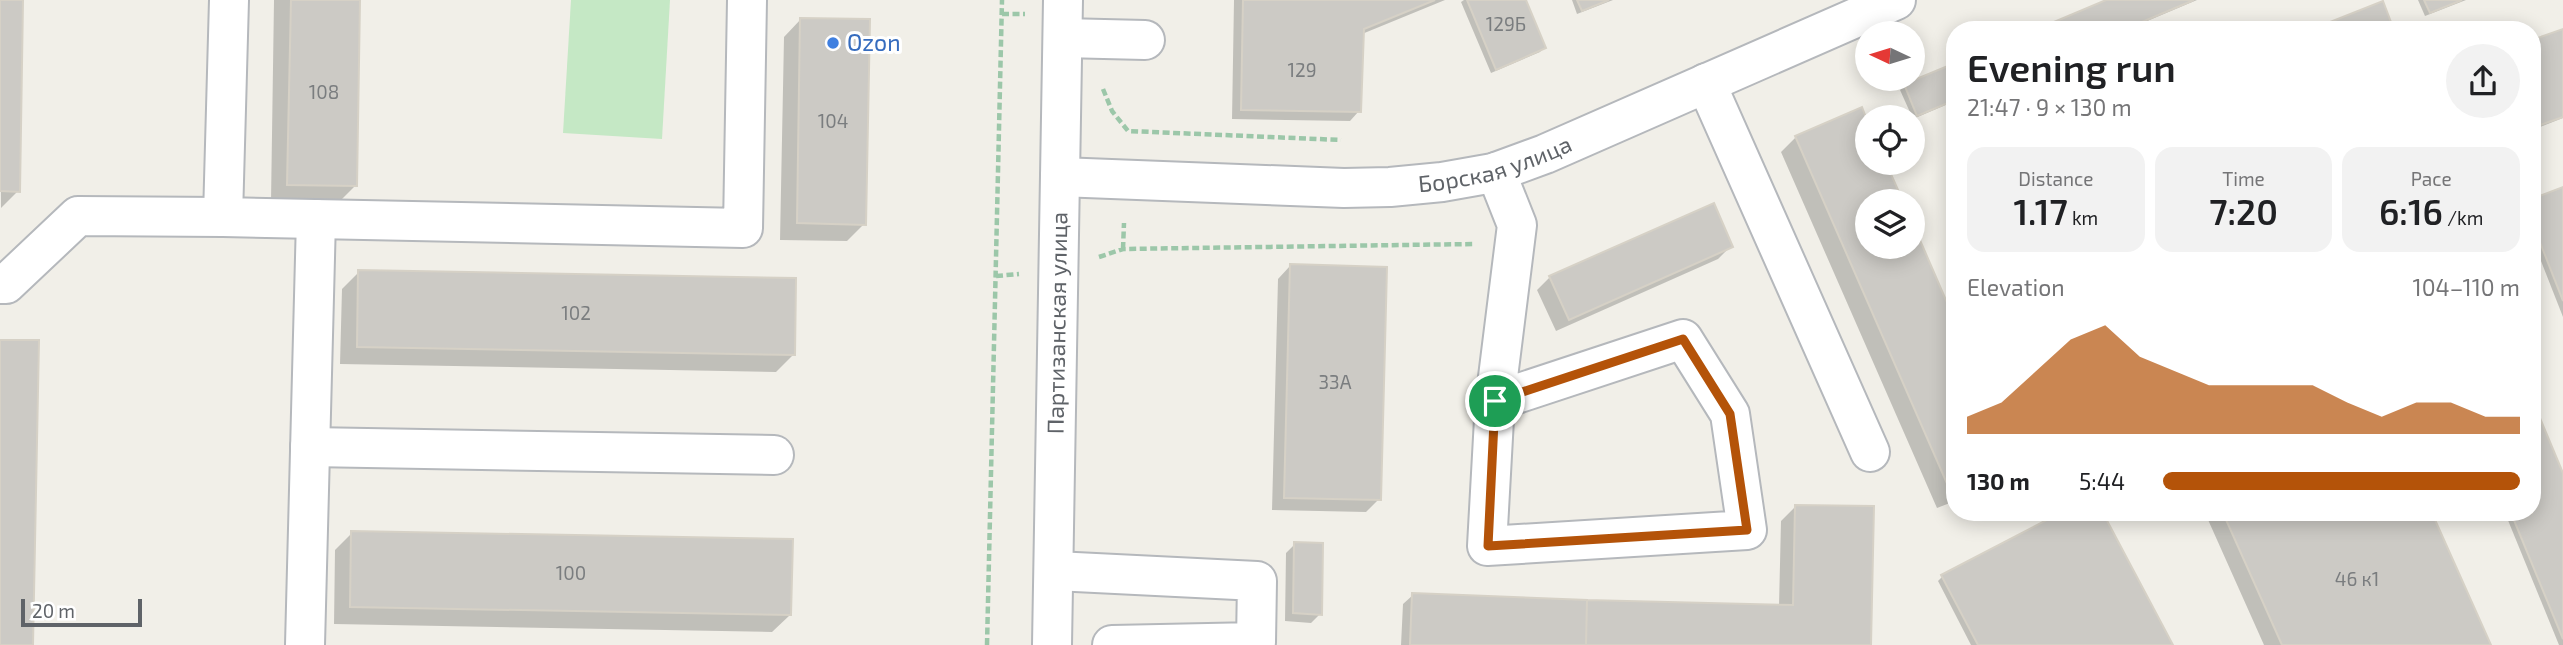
<!DOCTYPE html>
<html lang="en">
<head>
<meta charset="utf-8">
<style>
  :root { --surface:#fff; --page:#f2f2f2; --text:#202124; --muted:#757577; --accent:#b45309 }
  body { margin:0; font-family:"Exo 2",sans-serif; background:var(--page); color:var(--text); height:100vh; display:flex; flex-direction:column; font-size:26px; white-space:nowrap }
  * { box-sizing:border-box; margin:0 }
  p { font-size:23px; color:var(--muted) }
  .icon { flex:none; width:38px; height:38px; fill:none; stroke:currentColor; stroke-width:2; stroke-linecap:round; stroke-linejoin:round }
  .map { position:relative; flex:1; overflow:hidden }
  .sheet { position:absolute; left:1946px; top:21px; width:595px; height:500px; display:flex; flex-direction:column; background:var(--surface); border-radius:28px; box-shadow:0 4px 18px #0003 }
  .sheet>* { flex:none }
  .needle { width:46px; rotate:274deg }
  .tools { position:absolute; left:1855px; top:21px; display:grid; gap:14px }
  .tools a { display:grid; place-items:center; width:70px; height:70px; border-radius:50%; background:var(--surface); box-shadow:0 4px 18px #0003; font-size:35px }
  .scale { position:absolute; left:21px; bottom:18px; width:121px; box-sizing:border-box; padding-left:7px; border:4px solid #5f6368; border-top:0; font-size:19px; line-height:24px; white-space:nowrap; color:#5f6368; -webkit-text-stroke:5px #fff; paint-order:stroke }
  .pin { position:absolute; display:grid; place-items:center; width:60px; height:60px; color:#fff; margin:-30px; border:4px solid #fff; border-radius:50%; box-shadow:0 2px 7px #0007 }
  .round { display:grid; place-items:center; flex:none; width:74px; height:74px; border-radius:37px; background:var(--page) }
  .summary { display:flex; align-items:center; justify-content:space-between; height:119px; padding:0 21px }
  h1 { font-size:38px; font-weight:600; line-height:52px }
  .metrics { display:grid; grid-template-columns:repeat(3,1fr); gap:10px; height:119px; padding:7px 21px }
  .metrics div { display:grid; align-content:center; border-radius:18px; background:var(--page); text-align:center }
  .metrics b { font-size:35px; font-weight:600 }
  .metrics small { font-size:19px; font-weight:400 }
  .metrics p { font-size:19px }
  .chart { height:196px; padding:14px 21px }
  .chart p { display:flex; justify-content:space-between }
  .chart svg { width:100%; height:126px; margin-top:7px; fill:var(--accent); opacity:.7 }
  ul { padding:0 21px; list-style:none; font-size:23px }
  li { display:grid; grid-template-columns:112px 84px 1fr; align-items:center; height:52px }
  li i { height:18px; border-radius:9px; background:var(--accent) }
  .map>svg:first-child { display:block }
</style>
</head>
<body>
<div class="map">
<svg width="2563" height="645" viewBox="0 0 2563 645">
  <rect width="100%" height="100%" fill="#f1efe8"/>
  <!-- green -->
  <path fill="#c5e8c5" d="M571 0H670L662 139 563 133Z"/>
  <!-- shadow -->
  <path fill="#0003" d="M0 0H22L18 191 1 208Z
    M274 0H359L355 186 338 203 271 201Z
    M1234 0H1445L1362 34 1359 111 1350 121 1232 119Z
    M1464 0H1524L1544 47 1540 52 1491 73 1461 2Z
    M1572 0H1613L1577 14Z
    M2110 0H2197L2126 30H2039Z
    M2418 0H2466L2425 16Z
    M801 19 864 224 847 241 780 240 784 37Z
    M2563 31V118L2532 130V42Z
    M1955 65V101L1913 119 1900 90 1905 86Z
    M1861 109 1867 124V163H1884L1901 201H1867V247H1913V229L1955 325V501L1937 508 1781 152 1796 137Z
    M1955 171V200L1946 177Z
    M2563 189V317L2532 238V201Z
    M1731 246 1718 259 1556 331 1537 290 1550 277Z
    M1290 266 1379 499 1366 512 1272 510 1278 279Z
    M359 272 793 355 776 372 340 364 342 289Z
    M2563 478V645H2559L2505 513H2532Z
    M1796 506 1870 645H1401L1403 604 1413 595 1779 606 1781 521Z
    M2063 513H2101L2171 645H1971L1938 581 1942 577Z
    M2205 513H2430L2489 645H2264Z
    M352 533 790 615 772 632 334 624 335 550Z
    M1295 544 1320 614 1311 623 1285 621 1286 553Z"/>
  <!-- building -->
  <path fill="#cccac5" stroke="#d6d1c6" stroke-width="2" d="M0 0H23L20 192 0 191Z
    M291 0H360L357 186 287 185Z
    M1243 0H1435L1364 29 1361 112 1241 110Z
    M1467 0H1526L1546 48 1496 70Z
    M1577 0H1609L1582 11Z
    M2106 0H2194L2123 30H2035Z
    M2424 0H2462L2430 13Z
    M2383 1 2394 30H2310Z
    M800 18 870 19 866 225 797 223Z
    M2563 29V117L2532 128V40Z
    M1955 63V100L1917 116 1904 84Z
    M1862 107 1867 120V163H1886L1903 201H1867V247H1913V224L1955 321V494L1952 495 1795 136Z
    M2563 187V301L2532 222V199Z
    M1714 203 1733 247 1569 320 1549 276Z
    M1290 264 1387 267 1381 500 1284 498Z
    M358 270 796 278 795 355 357 347Z
    M0 340H39L33 645H0Z
    M2532 399 2563 473V639L2511 513H2532Z
    M1795 505 1874 506 1871 645H1586L1587 600 1793 605Z
    M2060 513H2103L2173 645H1978L1941 575Z
    M2223 513H2432L2491 645H2282Z
    M351 531 793 539 791 615 350 607Z
    M1294 542 1323 543 1322 615 1293 613Z
    M1412 593 1587 600 1586 645H1410Z"/>
  <g fill="none" stroke-linecap="round" stroke-linejoin="round">
    <defs>
      <g id="minor">
        <path d="M229 0 223 217 743 228 747 0"/>
        <path d="M1063 38 1145 40"/>
        <path d="M1706 83 1870 452"/>
        <path id="s1" d="M1060 177 1344 188 1390 187 1442 182 1493 173 1545 154 1896 0"/>
        <path d="M0 284H6L78 216 223 217"/>
        <path d="M1495 401 1683 339 1730 414 1747 530 1487 546 1495 401 1517 225 1496 172"/>
        <path d="M310 447 774 455"/>
        <path d="M1055 571 1257 581 1256 642 1112 645"/>
        <path d="M305 645 316 219"/>
        <path id="s2" d="M1052 645 1063 0"/>
      </g>
    </defs>
    <!-- minor casing -->
    <use href="#minor" stroke="#b5b8bc" stroke-width="42"/>
    <!-- path -->
    <path stroke="#9cc7a9" stroke-width="4.5" stroke-dasharray="7 3.5" stroke-linecap="butt" d="M1002 14H1025
      M1103 89 1112 111 1128 131 1341 140
      M1123 249 1124 223
      M1099 257 1123 249 1474 244
      M996 276 1019 274
      M987 645 1002 0"/>
    <!-- minor -->
    <use href="#minor" stroke="#fff" stroke-width="38"/>
  </g>
  <g fill="none" stroke-linecap="round" stroke-linejoin="round">
    <defs>
      <path id="route" d="M1683 339 1730 414 1747 530 1488 546 1495 401Z"/>
    </defs>
    <!-- route casing -->
    <use href="#route" stroke="#fff" stroke-width="14"/>
    <!-- route -->
    <use href="#route" stroke="#b45309" stroke-width="9"/>
  </g>
  <!-- markers -->
  <circle fill="#3f7fe0" stroke="#fff" stroke-width="2.5" cx="833" cy="43" r="7"/>
  <g text-anchor="middle" stroke-width="6" stroke-linejoin="round" paint-order="stroke">
    <!-- number labels -->
    <g font-size="19" fill="#7a7d7f">
      <text x="1506" y="31">129Б</text>
      <text x="1302" y="77">129</text>
      <text x="324" y="99">108</text>
      <text x="833" y="128">104</text>
      <text x="576" y="320">102</text>
      <text x="1335" y="389">33А</text>
      <text x="571" y="580">100</text>
      <text x="2357" y="586">46 к1</text>
    </g>
    <!-- shop labels -->
    <g font-size="23" fill="#366cbe" stroke="#fff" text-anchor="start">
      <text x="847" y="51">Ozon</text>
    </g>
    <!-- street labels -->
    <g font-size="23" fill="#5f6368" stroke="#fff">
      <text dy="8" stroke="none"><textPath href="#s1" startOffset="438">Борская улица</textPath></text>
      <text dy="8" stroke="none"><textPath href="#s2" startOffset="322">Партизанская улица</textPath></text>
    </g>
  </g>
</svg>
<div class="tools">
<a><svg class="needle" viewBox="-14 -14 28 28"><path d="M0-13l5 13h-10z" fill="#e53935"/><path d="M0 13l5-13h-10z" fill="#757577"/></svg></a>
<a><svg class="icon" aria-label="locate" viewBox="0 0 24 24"><circle cx="12" cy="12" r="6"/><path d="M12 2v4M12 18v4M2 12h4M18 12h4"/></svg></a>
<a><svg class="icon" aria-label="layers" viewBox="0 0 24 24"><path d="M12 4l9 5-9 5-9-5zM3 14l9 5 9-5"/></svg></a>
</div>
<div class="scale">20 m</div>
<div class="pin" style="left:1495px;top:401px;background:#1e9e55"><svg class="icon" aria-label="arrive" viewBox="0 0 24 24"><path d="M6 21V4h12l-3 4 3 4H6"/></svg></div>
<section class="sheet">
<div class="summary"><div><h1>Evening run</h1><p>21:47 · 9 × 130 m</p></div><a class="round"><svg class="icon" aria-label="share" viewBox="0 0 24 24"><path d="M12 15V3M7 8l5-5 5 5M5 13v7h14v-7"/></svg></a></div>
<div class="metrics">
<div><p>Distance</p><b>1.17<small> km</small></b></div>
<div><p>Time</p><b>7:20</b></div>
<div><p>Pace</p><b>6:16<small> /km</small></b></div>
</div>
<div class="chart"><p><span>Elevation</span>104–110 m</p>
<svg viewBox="0 0 160 44" preserveAspectRatio="none"><path d="M0 44V38L10 33L20 22L30 11L40 6L50 17L60 22L70 27L80 27L90 27L100 27L110 33L120 38L130 33L140 33L150 38L160 38V44z"/></svg>
</div>
<ul>
<li><b>130 m</b>5:44<i style="width:100%"></i></li>
</ul>
</section>
</div>
</body>
</html>
